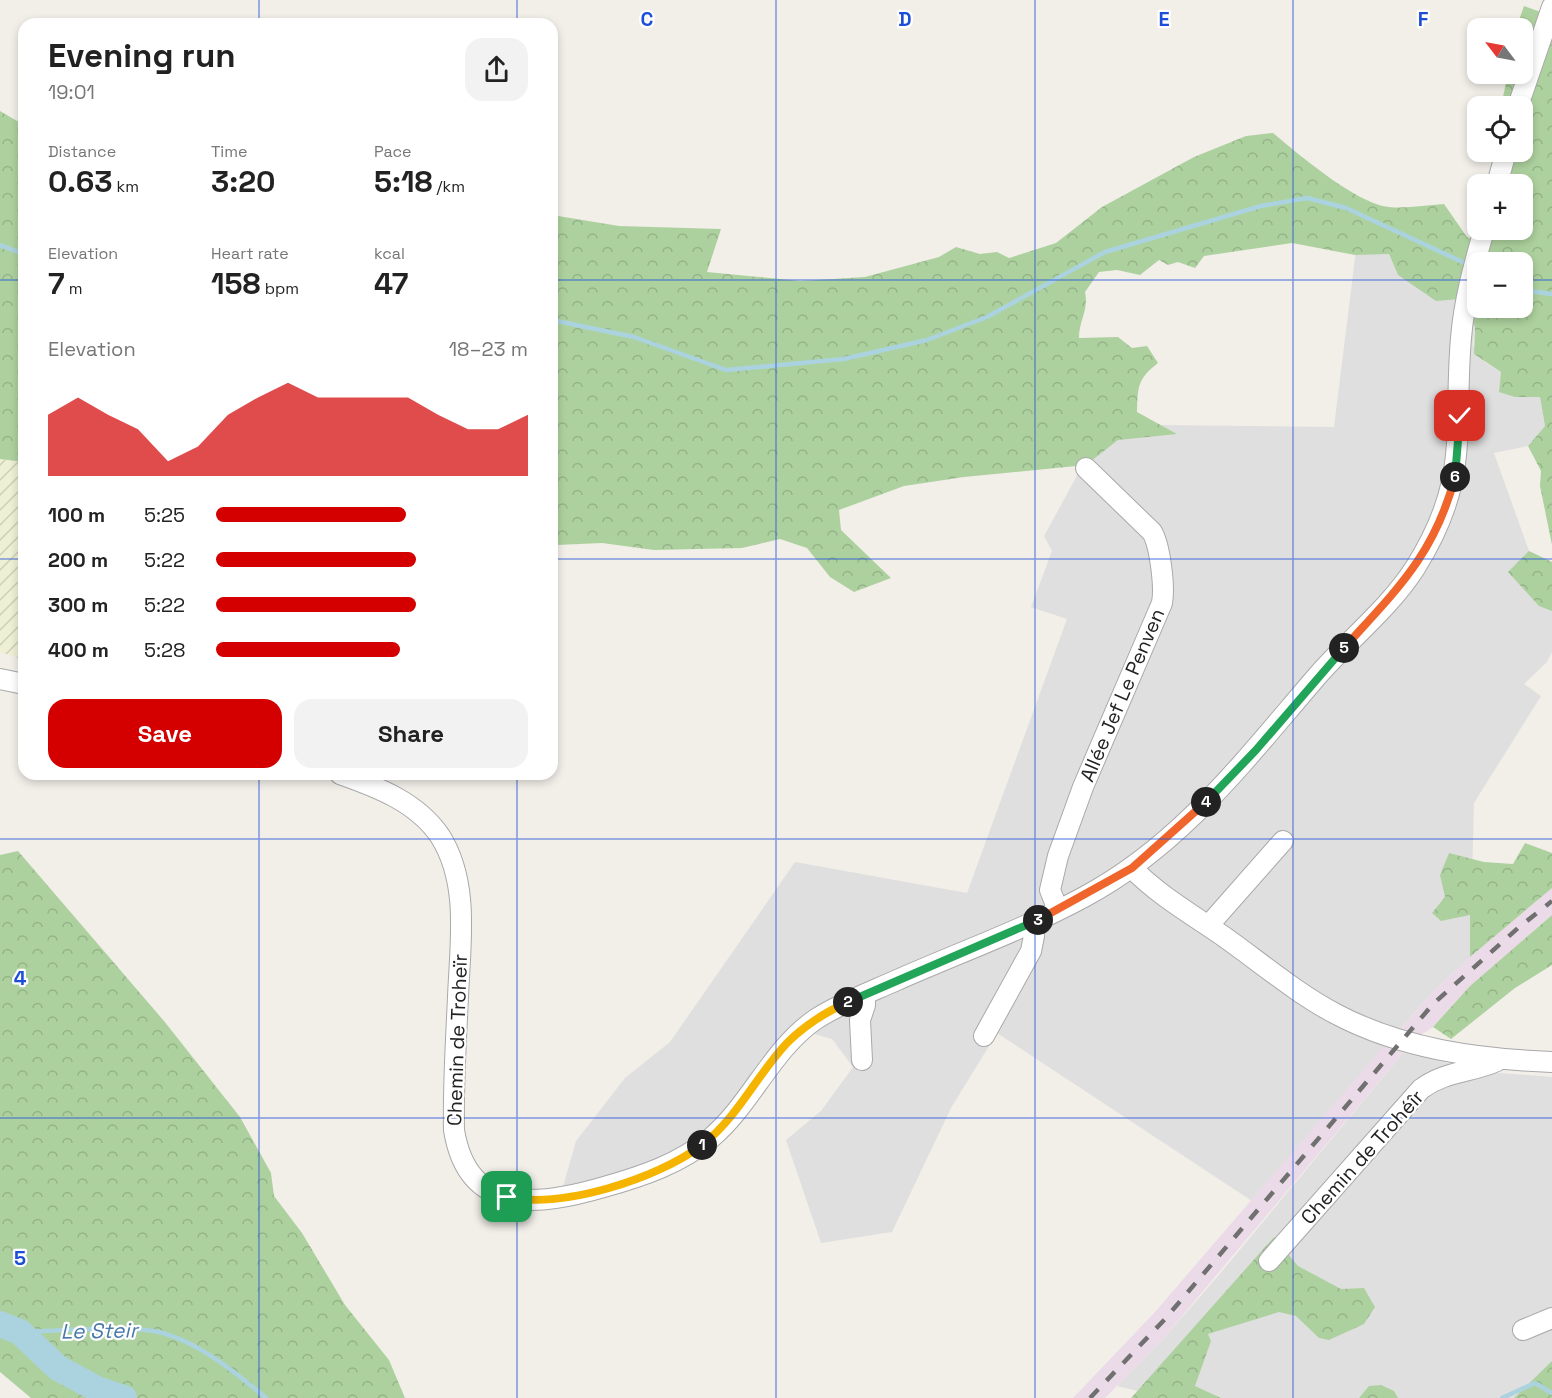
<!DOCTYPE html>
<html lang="en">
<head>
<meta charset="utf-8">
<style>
  :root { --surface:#fff; --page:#f2f2f2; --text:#222; --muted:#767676; --accent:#d40000 }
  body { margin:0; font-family:"Space Grotesk",sans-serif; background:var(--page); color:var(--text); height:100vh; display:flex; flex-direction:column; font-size:22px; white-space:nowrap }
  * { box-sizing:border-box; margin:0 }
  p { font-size:20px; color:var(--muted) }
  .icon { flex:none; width:33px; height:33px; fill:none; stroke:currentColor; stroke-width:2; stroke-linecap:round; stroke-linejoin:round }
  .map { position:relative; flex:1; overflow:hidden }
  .details { position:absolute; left:18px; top:18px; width:540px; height:762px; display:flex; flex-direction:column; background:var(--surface); border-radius:18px; box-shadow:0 3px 9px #0003 }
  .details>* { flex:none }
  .needle { width:39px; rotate:302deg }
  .tools { position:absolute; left:1467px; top:18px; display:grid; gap:12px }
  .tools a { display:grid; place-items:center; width:66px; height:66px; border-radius:12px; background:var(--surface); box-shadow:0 3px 9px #0003; font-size:30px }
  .pin { position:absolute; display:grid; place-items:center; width:51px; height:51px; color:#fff; margin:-26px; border-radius:12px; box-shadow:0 3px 9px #0006 }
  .km { position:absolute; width:30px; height:30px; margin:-15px; border-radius:50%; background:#222; color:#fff; font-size:16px; line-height:30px; text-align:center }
  .round { display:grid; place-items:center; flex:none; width:63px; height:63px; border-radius:18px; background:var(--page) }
  .summary { display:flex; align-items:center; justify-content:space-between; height:102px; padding:0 30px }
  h1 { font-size:33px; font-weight:700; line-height:45px }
  .stats { display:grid; grid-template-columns:repeat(3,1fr); gap:9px; height:102px; padding:6px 30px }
  .stats div { display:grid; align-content:center }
  .stats b { font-size:30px; font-weight:700 }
  .stats small { font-size:16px; font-weight:400 }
  .stats p { font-size:16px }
  .chart { height:168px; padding:12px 30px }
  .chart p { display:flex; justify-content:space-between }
  .chart svg { width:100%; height:108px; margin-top:6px; fill:var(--accent); opacity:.7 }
  .button { display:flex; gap:12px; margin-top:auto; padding:12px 30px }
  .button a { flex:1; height:69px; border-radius:18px; background:var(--accent); color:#fff; font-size:24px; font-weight:700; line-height:69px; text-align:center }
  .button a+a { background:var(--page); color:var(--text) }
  ul { padding:0 30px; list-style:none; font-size:20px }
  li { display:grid; grid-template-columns:96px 72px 1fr; align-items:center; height:45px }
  li i { height:15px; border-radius:8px; background:var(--accent) }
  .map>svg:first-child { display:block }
</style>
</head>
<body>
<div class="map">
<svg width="1552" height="1398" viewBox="0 0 1552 1398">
  <defs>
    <pattern id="farmland-furrows" width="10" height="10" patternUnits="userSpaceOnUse" patternTransform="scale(1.5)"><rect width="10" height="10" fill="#eef0d5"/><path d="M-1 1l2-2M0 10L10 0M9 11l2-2" fill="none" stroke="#ccceb7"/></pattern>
    <pattern id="forest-crowns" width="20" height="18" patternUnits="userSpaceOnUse" patternTransform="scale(1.5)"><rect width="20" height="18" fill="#add19e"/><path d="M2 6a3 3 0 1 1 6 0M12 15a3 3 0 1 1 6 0" fill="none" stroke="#95b388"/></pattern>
  </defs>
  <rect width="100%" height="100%" fill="#f2efe9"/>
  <!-- residential -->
  <path fill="#e0dfdf" d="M1357 242 1389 254 1398 275 1460 299 1475 327 1473 345 1485 362 1501 372 1515 397H1540L1545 426 1528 446 1494 453 1529 551 1552 562V652L1547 662 1524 684 1541 696 1474 803 1470 957 1429 996 1252 1201 997 1033 951 1108 892 1232 821 1243 786 1140 821 1111 853 1067 832 1039 793 1028 717 1122 678 1152 622 1175 562 1190 576 1141 625 1078 670 1042 795 862 967 893 1067 619 1031 607 1052 551 1044 536 1097 439 1163 425 1334 427Z
    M1403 1053 1488 1072 1552 1077V1388L1546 1398H1166L1117 1386 1162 1340 1218 1276Z"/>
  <!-- industrial -->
  <path fill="#ebdbe8" d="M1552 888V915L1470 986 1433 1027 1421 1035 1399 1031 1429 996 1470 957Z
    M1384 1046 1403 1053 1162 1340 1105 1398H1073L1155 1312Z"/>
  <!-- farmland -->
  <path fill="url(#farmland-furrows)" d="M0 459 24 462V660L0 652Z"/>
  <!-- forest -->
  <path fill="url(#forest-crowns)" fill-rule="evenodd" d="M1524 6 1552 16V545L1540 486 1541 471 1528 446 1545 426 1540 397H1515L1499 392 1501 372 1474 354 1475 327 1460 299 1436 301 1398 275 1389 254 1355 255 1292 243 1204 256 1195 268 1178 262 1168 265 1159 260 1140 275 1117 270 1099 272 1085 292C1089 310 1079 320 1079 338L1118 337 1132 348 1147 346 1158 363C1137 379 1138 387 1137 412L1177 434 1118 440 1086 465 964 477 904 486 839 510 841 530 891 578 854 592 830 577 807 548 780 539 742 548 654 550 602 543 557 545 552 542V215L619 226 721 229 707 272 800 281 865 277 939 257 956 247 980 254 997 252 1009 258 1056 243 1102 207 1194 157 1246 136 1273 133C1298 154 1357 204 1389 207 1406 209 1426 205 1444 204L1467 237 1486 246 1491 230H1522V184H1503L1513 152H1522V106H1501L1508 74H1522V28H1516ZM1478 262H1522V308H1478Z
    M0 111 24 125V462L0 459Z
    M1529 551 1552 562V611L1539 606 1508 572Z
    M1525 843 1552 853V888L1470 957V915L1441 921 1432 913 1445 897 1440 875 1449 853 1484 862 1513 864Z
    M18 851 164 1021 240 1117 271 1173 274 1196 302 1233 345 1305 389 1360 405 1398H31L0 1372V855Z
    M1552 915V965L1515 988 1451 1039 1433 1027 1470 986Z
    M1274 1237 1298 1266 1341 1289 1364 1288 1375 1307 1364 1324 1329 1340 1319 1338 1296 1316 1279 1312 1208 1334 1211 1341 1195 1386 1221 1398H1131Z
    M1552 1361V1398H1514Z
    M1381 1385 1394 1391 1398 1398H1359L1369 1386Z"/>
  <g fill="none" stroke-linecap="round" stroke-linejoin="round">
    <!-- stream -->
    <path stroke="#aad3df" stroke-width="4.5" d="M0 245 24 254
      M1522 290 1552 294
      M552 320 634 337 726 370 844 359 927 340 987 317 1105 252 1261 206 1307 198 1346 208 1469 265
      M20 1332C58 1331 109 1326 146 1330 189 1334 234 1371 266 1398
      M1502 1398 1535 1383 1552 1393"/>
    <!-- river -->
    <path stroke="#aad3df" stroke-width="26" d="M0 1324 20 1332 58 1368 97 1389 124 1398"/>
    <defs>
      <path id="minor" d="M1518 106 1552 7
        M1497 184 1506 152
        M0 679 24 684
        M340 774C377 787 417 802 440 836 470 883 460 944 458 997 456 1041 453 1086 454 1130 468 1216 539 1206 604 1187 643 1176 679 1164 711 1138 752 1103 771 1050 816 1019 841 1003 868 993 895 981 958 953 1023 930 1084 897 1182 845 1248 756 1319 674 1350 639 1390 607 1415 568 1471 479 1453 433 1461 338 1464 301 1474 265 1484 230
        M1132 868C1158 895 1193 915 1223 936 1260 962 1296 993 1336 1014 1402 1049 1478 1059 1552 1062
        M1058 910 1050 890 1058 856 1083 787 1162 603C1165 587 1160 545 1152 532L1086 468
        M1208 926 1283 841
        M984 1036 1031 951 1034 936 1030 924
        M862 1060 860 1020 865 1005V994
        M1269 1261 1421 1089C1445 1071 1470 1073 1497 1061
        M1523 1330 1552 1318"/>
    </defs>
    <!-- minor casing -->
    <use href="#minor" stroke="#a9a9a9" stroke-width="22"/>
    <!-- minor -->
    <use href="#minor" stroke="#fff" stroke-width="20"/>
    <!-- rail -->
    <path stroke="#707070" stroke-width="4.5" stroke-dasharray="12 12" stroke-linecap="butt" d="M1090 1398 1165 1319 1433 1004 1518 928 1552 901"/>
  </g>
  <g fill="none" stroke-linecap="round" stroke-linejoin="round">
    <defs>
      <path id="split-1" d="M507 1197C562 1209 657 1179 702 1145"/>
      <path id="split-2" d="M702 1145C738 1117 756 1076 787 1043 804 1026 826 1012 848 1002"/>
      <path id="split-3" d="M848 1002 1038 920"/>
      <path id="split-4" d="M1038 920 1132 868 1206 802"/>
      <path id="split-5" d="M1206 802 1256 750 1344 648"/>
      <path id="split-6" d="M1344 648C1396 590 1434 556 1455 477"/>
      <path id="split-7" d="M1455 477 1460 416"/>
    </defs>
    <!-- split-1 casing -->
    <use href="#split-1" stroke="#fff" stroke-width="12"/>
    <!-- split-2 casing -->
    <use href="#split-2" stroke="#fff" stroke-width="12"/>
    <!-- split-3 casing -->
    <use href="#split-3" stroke="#fff" stroke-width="12"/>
    <!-- split-4 casing -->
    <use href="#split-4" stroke="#fff" stroke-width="12"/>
    <!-- split-5 casing -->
    <use href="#split-5" stroke="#fff" stroke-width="12"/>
    <!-- split-6 casing -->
    <use href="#split-6" stroke="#fff" stroke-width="12"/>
    <!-- split-7 casing -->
    <use href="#split-7" stroke="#fff" stroke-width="12"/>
    <!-- split-1 -->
    <use href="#split-1" stroke="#f5b400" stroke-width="8"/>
    <!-- split-2 -->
    <use href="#split-2" stroke="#f5b400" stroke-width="8"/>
    <!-- split-3 -->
    <use href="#split-3" stroke="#22a559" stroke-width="8"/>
    <!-- split-4 -->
    <use href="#split-4" stroke="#f0652b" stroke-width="8"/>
    <!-- split-5 -->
    <use href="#split-5" stroke="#22a559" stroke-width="8"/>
    <!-- split-6 -->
    <use href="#split-6" stroke="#f0652b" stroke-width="8"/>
    <!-- split-7 -->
    <use href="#split-7" stroke="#22a559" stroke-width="8"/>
  </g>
  <!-- grid -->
  <path fill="none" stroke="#1d4ed8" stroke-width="1.5" stroke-opacity="0.55" d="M259 0V24M517 0V24M776 0V1398M1035 0V1398M1293 0V1398M0 280H24M552 280H1478M1522 280H1552M0 559H24M552 559H1552M259 774V1398M517 774V1398M0 839H1552M0 1118H1552"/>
  <g text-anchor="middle" stroke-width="4.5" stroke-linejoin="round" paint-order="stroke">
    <!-- street labels -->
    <g font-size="20" fill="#222" stroke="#fff">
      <text transform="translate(1122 695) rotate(-67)" y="7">Allée Jef Le Penven</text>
      <text transform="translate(457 1040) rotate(-88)" y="7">Chemin de Troheïr</text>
      <text transform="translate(1362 1157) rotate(-48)" y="7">Chemin de Trohéîr</text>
    </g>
    <!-- water labels -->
    <g font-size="21" font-style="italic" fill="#4a7aab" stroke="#fff">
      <text transform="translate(99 1331) rotate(-1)" y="7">Le Steir</text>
    </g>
  </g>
  <g font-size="20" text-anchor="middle" font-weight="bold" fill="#1d4ed8" stroke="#fff" stroke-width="4.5" stroke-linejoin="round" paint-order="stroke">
    <text x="647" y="26">C</text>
    <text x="905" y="26">D</text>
    <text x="1164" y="26">E</text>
    <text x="1423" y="26">F</text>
    <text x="20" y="985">4</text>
    <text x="20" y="1265">5</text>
  </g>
</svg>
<div class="tools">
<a><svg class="needle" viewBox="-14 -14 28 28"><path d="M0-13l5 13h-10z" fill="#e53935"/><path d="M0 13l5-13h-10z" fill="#767676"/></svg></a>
<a><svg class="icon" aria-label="locate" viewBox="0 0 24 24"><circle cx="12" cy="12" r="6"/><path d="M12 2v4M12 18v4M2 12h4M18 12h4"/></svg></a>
<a>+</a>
<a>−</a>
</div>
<div class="pin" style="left:507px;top:1197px;background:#1e9e55"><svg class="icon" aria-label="arrive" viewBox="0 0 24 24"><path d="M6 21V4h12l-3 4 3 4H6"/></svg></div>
<div class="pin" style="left:1460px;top:416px;background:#d93025"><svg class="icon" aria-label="check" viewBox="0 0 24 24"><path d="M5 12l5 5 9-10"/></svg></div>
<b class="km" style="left:702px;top:1145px">1</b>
<b class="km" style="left:848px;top:1002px">2</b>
<b class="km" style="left:1038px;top:920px">3</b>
<b class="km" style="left:1206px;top:802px">4</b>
<b class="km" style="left:1344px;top:648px">5</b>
<b class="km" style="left:1455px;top:477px">6</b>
<section class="details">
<div class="summary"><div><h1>Evening run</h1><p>19:01</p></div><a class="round"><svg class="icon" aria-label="share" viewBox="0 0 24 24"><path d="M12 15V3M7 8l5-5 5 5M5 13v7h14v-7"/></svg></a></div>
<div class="stats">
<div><p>Distance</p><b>0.63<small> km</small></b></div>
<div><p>Time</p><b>3:20</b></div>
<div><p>Pace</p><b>5:18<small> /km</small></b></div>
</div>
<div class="stats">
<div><p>Elevation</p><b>7<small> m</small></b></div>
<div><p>Heart rate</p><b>158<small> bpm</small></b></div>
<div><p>kcal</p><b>47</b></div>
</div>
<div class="chart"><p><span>Elevation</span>18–23 m</p>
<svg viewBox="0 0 160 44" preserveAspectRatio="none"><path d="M0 44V19L10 12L20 19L30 25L40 38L50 32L60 19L70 12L80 6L90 12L100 12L110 12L120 12L130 19L140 25L150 25L160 19V44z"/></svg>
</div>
<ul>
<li><b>100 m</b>5:25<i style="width:61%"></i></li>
<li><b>200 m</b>5:22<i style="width:64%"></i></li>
<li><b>300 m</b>5:22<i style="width:64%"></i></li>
<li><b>400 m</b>5:28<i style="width:59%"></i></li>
</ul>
<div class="button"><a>Save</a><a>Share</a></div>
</section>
</div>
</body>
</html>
